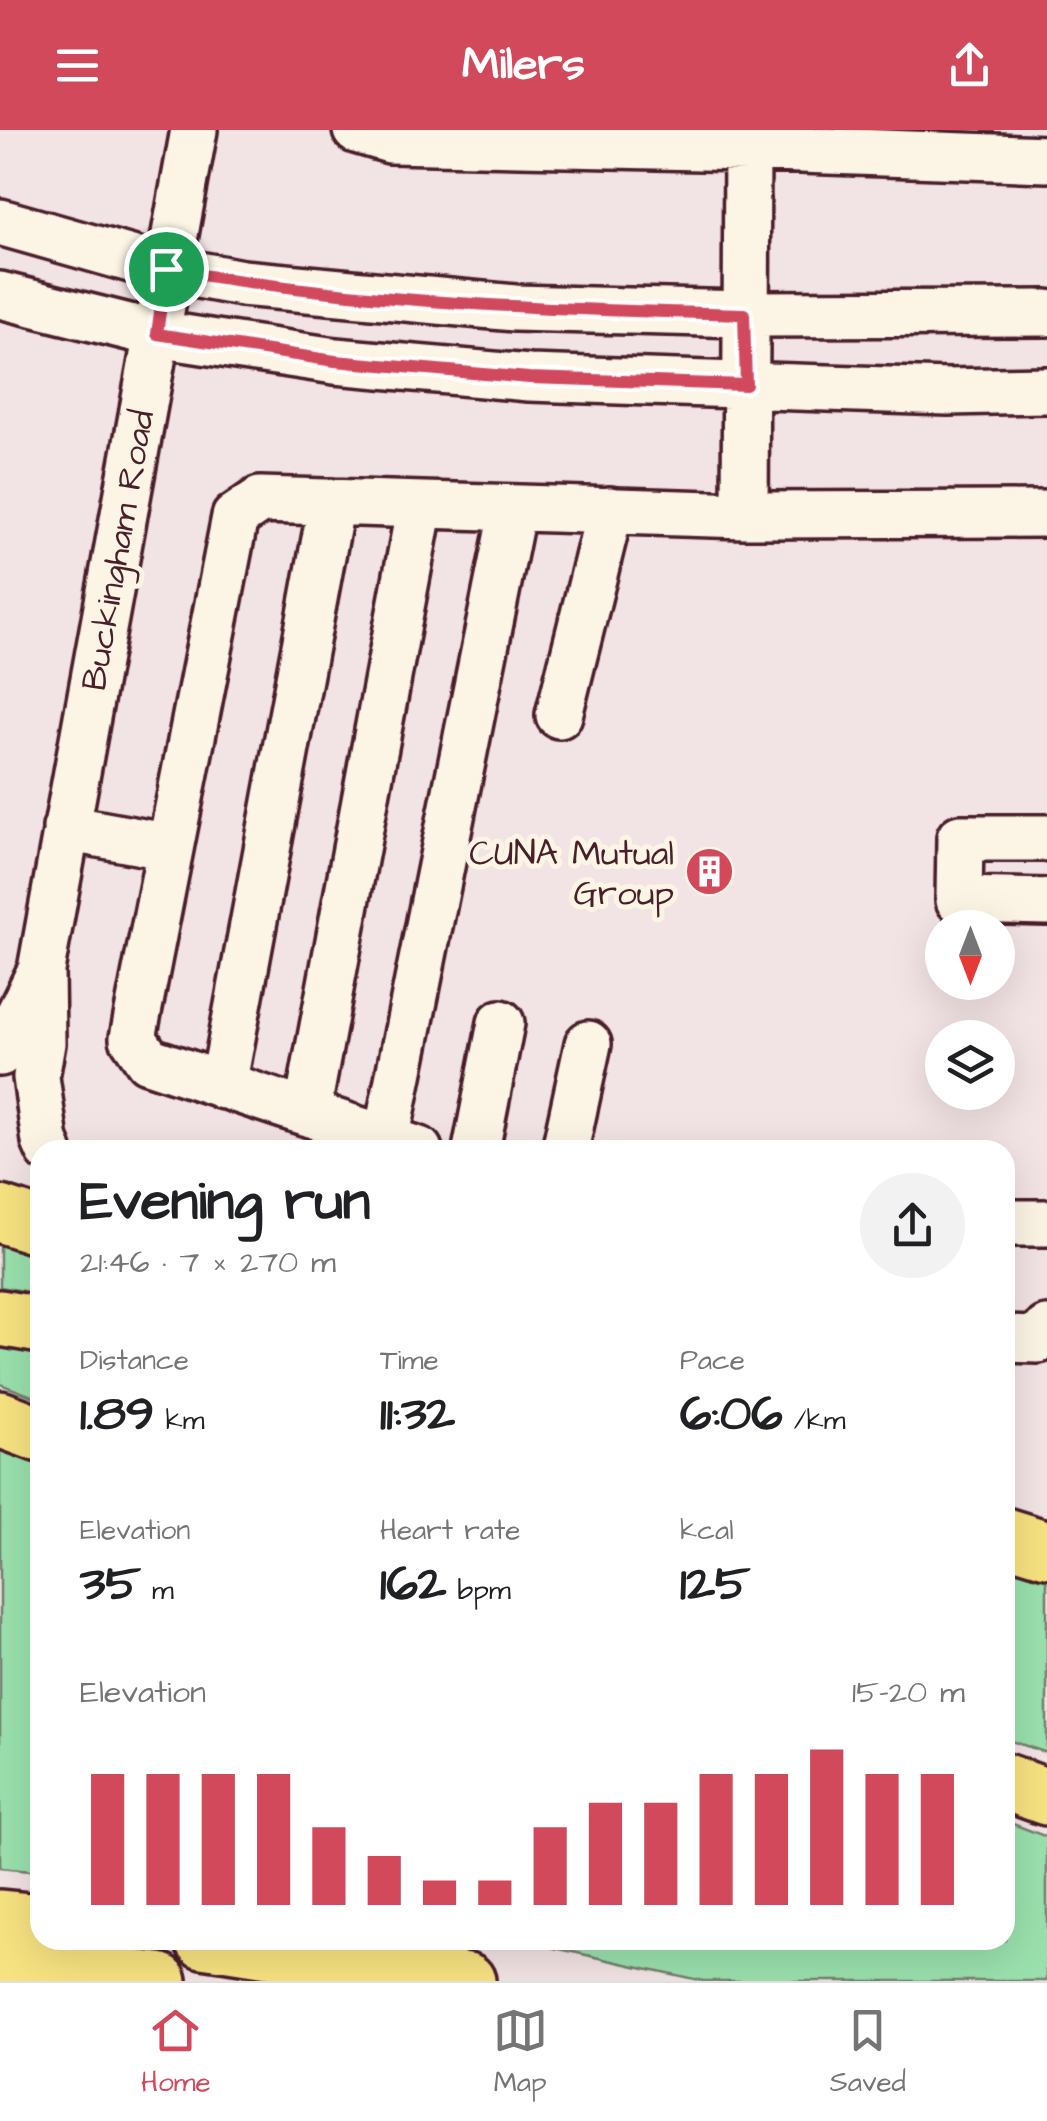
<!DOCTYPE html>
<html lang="en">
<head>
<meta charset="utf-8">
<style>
  :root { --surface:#fff; --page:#f2f2f2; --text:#202124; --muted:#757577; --line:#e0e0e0; --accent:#d1495b }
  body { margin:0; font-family:"Architects Daughter",sans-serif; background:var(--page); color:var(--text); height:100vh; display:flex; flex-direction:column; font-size:38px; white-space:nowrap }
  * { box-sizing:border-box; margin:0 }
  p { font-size:32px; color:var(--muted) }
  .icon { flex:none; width:55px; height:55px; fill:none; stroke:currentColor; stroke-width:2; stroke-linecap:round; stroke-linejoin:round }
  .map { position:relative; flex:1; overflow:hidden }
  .side { position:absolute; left:30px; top:1010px; width:985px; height:810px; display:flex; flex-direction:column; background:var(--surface); border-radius:30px; box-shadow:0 10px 40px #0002 }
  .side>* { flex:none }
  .needle { width:65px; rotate:180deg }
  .controls { position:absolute; left:925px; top:780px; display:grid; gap:20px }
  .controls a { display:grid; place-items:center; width:90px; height:90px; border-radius:50%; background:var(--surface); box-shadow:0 10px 40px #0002; font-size:50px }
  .pin { position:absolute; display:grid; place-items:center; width:85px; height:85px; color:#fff; margin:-42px; border:5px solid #fff; border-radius:50%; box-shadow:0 2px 10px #0007 }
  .round { display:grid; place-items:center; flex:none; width:105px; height:105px; border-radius:52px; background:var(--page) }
  .head { display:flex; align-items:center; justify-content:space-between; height:170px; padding:0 50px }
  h1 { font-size:55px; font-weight:700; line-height:75px }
  .figures { display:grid; grid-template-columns:repeat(3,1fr); gap:15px; height:170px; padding:10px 50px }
  .figures div { display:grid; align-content:center }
  .figures b { font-size:50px; font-weight:700 }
  .figures small { font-size:28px; font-weight:400 }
  .figures p { font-size:28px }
  .chart { height:280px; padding:20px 50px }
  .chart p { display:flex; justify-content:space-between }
  .chart svg { width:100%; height:180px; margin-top:10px; stroke:var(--accent); stroke-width:6 }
  header { display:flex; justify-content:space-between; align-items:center; height:130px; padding:0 50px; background:var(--accent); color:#fff; font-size:45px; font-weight:700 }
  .tabs { display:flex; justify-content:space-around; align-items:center; height:140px; border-top:2px solid var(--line); background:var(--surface); font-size:28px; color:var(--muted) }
  .tabs a { display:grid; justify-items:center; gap:5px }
  .tabs .on { color:var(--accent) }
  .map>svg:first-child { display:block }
</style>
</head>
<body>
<header><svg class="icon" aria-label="menu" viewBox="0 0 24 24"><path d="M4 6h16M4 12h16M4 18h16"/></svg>Milers<svg class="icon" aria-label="share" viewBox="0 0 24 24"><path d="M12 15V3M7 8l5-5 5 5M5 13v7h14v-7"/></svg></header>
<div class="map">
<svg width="1047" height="1851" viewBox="0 0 1047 1851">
  <rect width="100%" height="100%" fill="#f2e3e4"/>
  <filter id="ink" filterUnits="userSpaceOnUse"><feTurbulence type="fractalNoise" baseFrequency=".01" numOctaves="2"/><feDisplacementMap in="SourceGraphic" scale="20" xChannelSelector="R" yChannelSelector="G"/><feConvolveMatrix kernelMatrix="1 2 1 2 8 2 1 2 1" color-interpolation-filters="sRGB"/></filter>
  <g filter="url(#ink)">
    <!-- green -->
    <path fill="#9ae0ad" stroke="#72806c" stroke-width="2.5" d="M0 1103 40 1116V1164L0 1157Z
      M0 1200 40 1207V1269L0 1254Z
      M0 1320 40 1334V1742L0 1738Z
      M1005 1435 1047 1449V1623L1005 1609Z
      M1005 1691 1047 1707V1851H703L519 1810H1005Z"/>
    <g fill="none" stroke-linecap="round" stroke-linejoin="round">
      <defs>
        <path id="minor" d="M356 0 390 10 747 18 1047 29
          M0 92 166 139 242 153 515 178 744 184 1047 183
          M0 165 157 204 335 231 529 248 948 262 1047 260
          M745 385 1047 384
          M559 585 610 380
          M66 698 170 717
          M1047 708H960L959 770 1047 772
          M0 923 38 846
          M223 956 332 372
          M307 983 420 375
          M386 1010 513 378
          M49 1020 45 1011 36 947 42 913 41 840 194 0
          M419 1020 148 930 133 908 235 387 260 370 745 385 747 18
          M476 1020 501 893
          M565 1020 588 914
          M1005 1093H1047
          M1005 1209 1038 1210 1047 1199"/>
        <path id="major" d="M0 1084 40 1097
          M1005 1406 1047 1419"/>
        <path id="highway" d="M0 1188 40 1195
          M0 1289 40 1304
          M1005 1652 1047 1667
          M0 1788 40 1792
          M204 1810 467 1851
          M0 1833 159 1851"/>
      </defs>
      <!-- minor casing -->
      <use href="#minor" stroke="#4a1f2b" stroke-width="52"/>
      <!-- major casing -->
      <use href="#major" stroke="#4a1f2b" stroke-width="62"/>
      <!-- highway casing -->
      <use href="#highway" stroke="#4a1f2b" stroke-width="62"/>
      <!-- minor -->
      <use href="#minor" stroke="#fcf5e5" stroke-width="45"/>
      <!-- major -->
      <use href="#major" stroke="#f7e281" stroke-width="55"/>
      <!-- highway -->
      <use href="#highway" stroke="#f7e281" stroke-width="55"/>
    </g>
  </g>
  <g fill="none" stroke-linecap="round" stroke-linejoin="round" filter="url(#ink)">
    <defs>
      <path id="route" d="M166 139C357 173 551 180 744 184L746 255 529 248 335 231 157 204Z"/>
    </defs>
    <!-- route casing -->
    <use href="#route" stroke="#fff" stroke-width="20"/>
    <!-- route -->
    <use href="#route" stroke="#d1495b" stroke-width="12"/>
  </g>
  <!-- icons -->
  <defs>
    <symbol id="building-disc" viewBox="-11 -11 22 22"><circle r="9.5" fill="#d1495b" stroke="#fcf5e5"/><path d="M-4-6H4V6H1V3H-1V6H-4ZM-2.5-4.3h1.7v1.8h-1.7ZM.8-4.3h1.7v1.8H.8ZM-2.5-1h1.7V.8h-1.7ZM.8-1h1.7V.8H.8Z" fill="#fff"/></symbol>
  </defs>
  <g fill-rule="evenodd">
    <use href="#building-disc" x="682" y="714" width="55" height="55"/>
  </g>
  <g text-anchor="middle" stroke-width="10" stroke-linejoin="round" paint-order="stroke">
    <!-- street labels -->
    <g font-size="35" fill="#4a1f2b" stroke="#fcf5e5">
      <text transform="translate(117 420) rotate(-80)" y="12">Buckingham Road</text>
    </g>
    <!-- poi labels -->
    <g font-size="35" fill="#4a1f2b" stroke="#fcf5e5" text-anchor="end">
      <text x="674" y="734">CUNA Mutual<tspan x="674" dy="40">Group</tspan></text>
    </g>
  </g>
</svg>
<div class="controls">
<a><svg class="needle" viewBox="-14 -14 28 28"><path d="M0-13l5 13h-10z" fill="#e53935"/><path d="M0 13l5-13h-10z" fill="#757577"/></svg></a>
<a><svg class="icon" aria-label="layers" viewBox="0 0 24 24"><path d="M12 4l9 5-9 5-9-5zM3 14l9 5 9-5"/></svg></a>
</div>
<div class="pin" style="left:166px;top:139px;background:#1e9e55"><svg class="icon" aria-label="arrive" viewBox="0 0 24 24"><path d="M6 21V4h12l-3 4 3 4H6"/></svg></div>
<section class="side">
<div class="head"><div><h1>Evening run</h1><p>21:46 · 7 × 270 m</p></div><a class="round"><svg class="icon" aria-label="share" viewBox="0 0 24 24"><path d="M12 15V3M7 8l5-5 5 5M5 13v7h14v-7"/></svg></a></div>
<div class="figures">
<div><p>Distance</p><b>1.89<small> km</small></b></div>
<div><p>Time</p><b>11:32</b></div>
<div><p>Pace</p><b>6:06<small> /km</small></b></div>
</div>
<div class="figures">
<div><p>Elevation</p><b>35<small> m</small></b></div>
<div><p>Heart rate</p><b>162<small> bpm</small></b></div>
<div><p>kcal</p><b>125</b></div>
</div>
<div class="chart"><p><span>Elevation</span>15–20 m</p>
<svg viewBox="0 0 160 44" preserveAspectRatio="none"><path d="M5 44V12M15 44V12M25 44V12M35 44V12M45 44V25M55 44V32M65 44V38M75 44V38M85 44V25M95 44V19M105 44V19M115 44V12M125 44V12M135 44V6M145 44V12M155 44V12"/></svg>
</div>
</section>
</div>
<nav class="tabs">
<a class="on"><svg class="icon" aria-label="home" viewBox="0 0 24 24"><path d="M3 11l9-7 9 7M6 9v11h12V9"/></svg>Home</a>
<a><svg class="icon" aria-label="map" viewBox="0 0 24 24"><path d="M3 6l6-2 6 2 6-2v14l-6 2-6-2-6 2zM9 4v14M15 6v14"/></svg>Map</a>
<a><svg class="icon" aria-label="saved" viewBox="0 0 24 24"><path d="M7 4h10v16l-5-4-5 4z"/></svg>Saved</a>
</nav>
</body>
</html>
